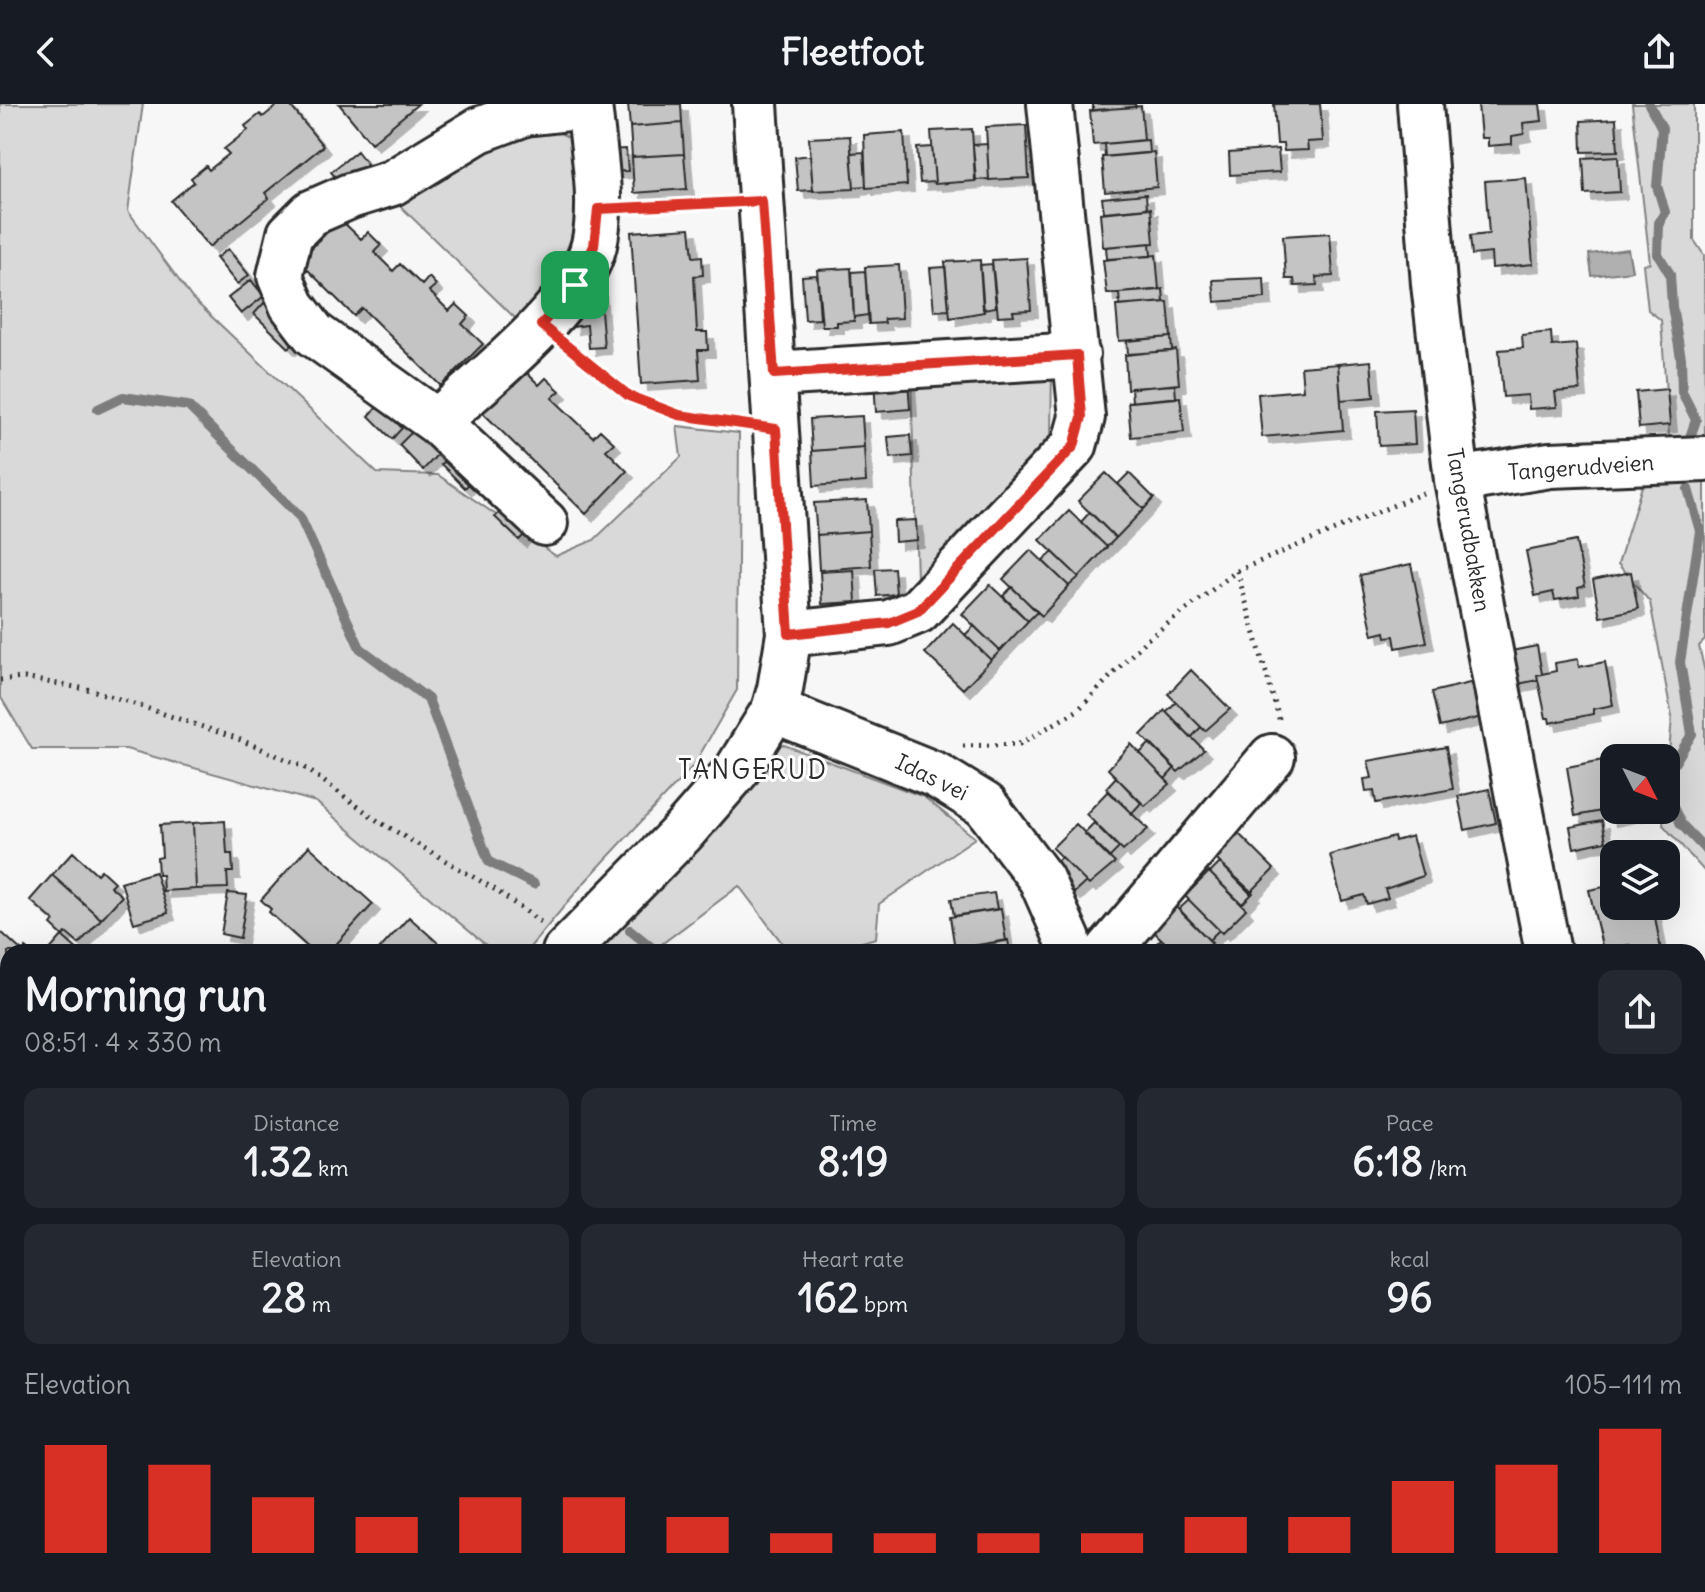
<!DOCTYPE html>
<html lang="en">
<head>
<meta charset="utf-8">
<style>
  :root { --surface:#171b24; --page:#242831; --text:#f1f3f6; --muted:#9ea1a6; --accent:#d93025 }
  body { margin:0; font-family:Delius,sans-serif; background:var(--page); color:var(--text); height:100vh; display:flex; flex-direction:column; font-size:30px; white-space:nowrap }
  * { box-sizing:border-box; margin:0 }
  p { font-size:26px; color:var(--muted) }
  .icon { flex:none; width:44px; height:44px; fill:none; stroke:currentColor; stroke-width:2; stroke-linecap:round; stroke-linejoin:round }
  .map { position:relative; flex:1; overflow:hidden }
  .sheet { position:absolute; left:0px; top:840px; width:1706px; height:648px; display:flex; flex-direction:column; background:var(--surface); border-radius:24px 24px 0 0; box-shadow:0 8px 32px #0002 }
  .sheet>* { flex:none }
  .needle { width:52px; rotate:132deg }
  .controls { position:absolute; left:1600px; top:640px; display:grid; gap:16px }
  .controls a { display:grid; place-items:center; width:80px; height:80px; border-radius:16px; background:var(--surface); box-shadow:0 8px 32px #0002; font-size:40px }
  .pin { position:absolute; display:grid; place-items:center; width:68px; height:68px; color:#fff; margin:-34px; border-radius:16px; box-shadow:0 4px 12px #0006 }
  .round { display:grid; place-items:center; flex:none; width:84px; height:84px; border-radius:16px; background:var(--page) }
  .overview { display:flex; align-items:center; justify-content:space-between; height:136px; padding:0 24px }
  h1 { font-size:44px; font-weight:700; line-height:60px }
  .figures { display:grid; grid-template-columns:repeat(3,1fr); gap:12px; height:136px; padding:8px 24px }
  .figures div { display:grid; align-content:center; border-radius:16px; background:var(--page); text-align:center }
  .figures b { font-size:40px; font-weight:700 }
  .figures small { font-size:22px; font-weight:400 }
  .figures p { font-size:22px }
  .chart { height:224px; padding:16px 24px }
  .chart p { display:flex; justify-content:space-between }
  .chart svg { width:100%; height:144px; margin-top:8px; stroke:var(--accent); stroke-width:6 }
  header { display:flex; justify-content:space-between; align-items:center; height:104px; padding:0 24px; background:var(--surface); font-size:36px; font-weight:700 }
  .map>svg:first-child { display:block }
</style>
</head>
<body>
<header><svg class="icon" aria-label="back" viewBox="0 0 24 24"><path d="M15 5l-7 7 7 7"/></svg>Fleetfoot<svg class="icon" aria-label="share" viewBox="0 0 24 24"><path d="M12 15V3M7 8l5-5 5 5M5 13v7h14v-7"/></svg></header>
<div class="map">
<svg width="1705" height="1488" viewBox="0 0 1705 1488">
  <defs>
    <filter id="shadow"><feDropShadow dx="7" dy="7" stdDeviation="0" flood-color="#0004"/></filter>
  </defs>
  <rect width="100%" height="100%" fill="#f7f7f7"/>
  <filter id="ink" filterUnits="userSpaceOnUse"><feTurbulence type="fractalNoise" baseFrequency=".0125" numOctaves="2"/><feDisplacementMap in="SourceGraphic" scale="16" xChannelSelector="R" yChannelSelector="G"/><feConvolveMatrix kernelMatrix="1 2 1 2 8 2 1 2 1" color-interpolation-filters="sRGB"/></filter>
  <g filter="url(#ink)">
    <!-- green -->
    <path fill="#d9d9d9" stroke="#828282" stroke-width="2" d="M0 0H143L128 107 192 194 377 369 438 371 556 452 594 436 681 353 677 322 739 329 737 586 694 661 582 781 526 848H494L316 698 126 645H32L0 592Z
      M1632 0H1694V136L1704 151 1705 332 1669 333 1661 216 1648 206 1643 160 1650 159Z
      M546 22 576 37V121L556 174 516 215 390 92 483 36Z
      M1052 264 1051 331 917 475 911 273Z
      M1705 371V536L1699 542 1705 568V768L1663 721 1672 613 1650 498 1618 460 1643 379Z
      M776 638 924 693 975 734 879 800 876 834 827 848H789L739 782 651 848H594Z
      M0 1343H8V1480H1698V1359L1705 1357V1488H0Z"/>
    <!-- water -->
    <path fill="#b0b0b0" stroke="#7b7b7b" stroke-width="2" d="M1628 145 1632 167 1592 172 1589 150Z"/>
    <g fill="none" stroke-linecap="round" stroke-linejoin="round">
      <!-- stream -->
      <path stroke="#7b7b7b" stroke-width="10" d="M1649 0 1662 24 1657 82 1665 108 1659 119 1658 150 1670 170 1672 202 1681 254 1682 288 1696 316 1689 336
        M98 305 123 293 188 302 300 413 360 544 428 595 489 758 534 780
        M1666 673 1692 630 1680 558 1700 427 1688 385
        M1666 689 1681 720 1705 745
        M630 826 657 848
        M1475 1480 1482 1488"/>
    </g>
    <!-- building -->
    <path fill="#c4c4c4" stroke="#2b2b2b" stroke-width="2" filter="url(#shadow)" d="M279 0H289L323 42 265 89 269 94 209 143 171 97 194 78 191 74 206 62 209 66 229 50 224 45 248 26 245 22 260 10 263 13Z
      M339 0H418L371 39Z
      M628 0H681L682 19 630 23Z
      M1093 0H1135L1136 3 1093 6Z
      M1274 0H1320L1323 37 1307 38 1308 46 1284 47 1283 40H1277Z
      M1478 0H1540L1542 17 1523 19 1524 30 1512 32V40L1488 42V34H1481Z
      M1141 2 1144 36 1093 41 1090 7Z
      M1616 15 1618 47 1582 48 1581 17Z
      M682 19 684 50 632 53 630 23Z
      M1026 21 1029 74 989 76 986 23Z
      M972 25 975 77 935 80 931 27Z
      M904 28 907 81 866 84 864 31Z
      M850 32 854 85 813 87 809 34Z
      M1148 36 1149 49 1105 53 1104 40Z
      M987 40 989 75 976 76 973 41Z
      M932 43 935 78 920 79 917 44Z
      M626 45 628 67 605 68 604 46Z
      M1278 45 1280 68 1230 71 1229 49Z
      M357 47 367 60 341 80 331 68Z
      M864 48 866 82 854 83 851 49Z
      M1154 48 1157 83 1105 88 1102 53Z
      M684 50 687 85 634 89 632 53Z
      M810 51 813 86 798 87 795 53Z
      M1618 52 1620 88 1585 90 1583 54Z
      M1526 74 1533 160 1492 164 1491 149 1472 151 1470 132 1489 130 1485 77Z
      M1146 90 1147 104 1104 108 1102 94Z
      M1151 104 1154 139 1103 143 1100 109Z
      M340 115 361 135 368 128 381 141 374 148 393 167 400 160 422 181 429 173 436 181 429 187 449 207 456 200 469 212 462 220 483 240 441 282 362 204 354 212 299 157Z
      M690 124 693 153 702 152 703 171 694 172 697 228H707L708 246H698L700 276 641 280 631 128Z
      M1330 129 1333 172 1316 173 1317 181 1295 182 1294 175H1286L1283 132Z
      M1150 139 1151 152 1107 155 1106 143Z
      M228 145 249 171 237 180 216 154Z
      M1156 151 1159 186 1107 190 1103 156Z
      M1027 154 1031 206 1013 207 1014 211 998 212 992 156Z
      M980 156 984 208 950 214 945 158Z
      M992 160 996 203 983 205 980 161Z
      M899 161 902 214 884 215 885 219 869 220 865 163Z
      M945 163 949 206 934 207 930 164Z
      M851 164 854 217 837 218V222H822L817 166Z
      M865 167 868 211 854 213 852 168Z
      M817 171 820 215 805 216 802 172Z
      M1264 174 1265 194 1215 198 1213 176Z
      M251 176 264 192 241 210 228 194Z
      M599 182 604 243 589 244 587 221 572 223 571 206 587 204 585 183Z
      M1163 185 1164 198 1120 202 1119 189Z
      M1168 198 1171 233 1119 237 1116 202Z
      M264 199 300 233 289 244 254 210Z
      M1551 228 1552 242 1576 240 1580 286 1555 288 1557 303 1529 305 1528 291 1503 293 1499 246 1523 244 1522 231Z
      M1171 233 1172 247 1128 250 1127 237Z
      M1176 246 1179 280 1127 285 1125 251Z
      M1371 257 1374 293 1341 296 1338 260Z
      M1338 260 1343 326 1262 333 1258 290 1303 286 1301 263Z
      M519 261 539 281 546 274 560 287 552 294 593 333 600 326 614 339 606 346 627 367 586 410 477 303Z
      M908 274 910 305 876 308 874 276Z
      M1175 281 1176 294 1132 298 1131 284Z
      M1667 285 1670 321 1639 324 1636 288Z
      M1180 293 1184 328 1131 333 1128 298Z
      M379 301 402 324 392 335 369 312Z
      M1413 305 1415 340 1379 342 1377 307Z
      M862 312 864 343 812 347 810 315Z
      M413 327 437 351 423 366 399 341Z
      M910 331 912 352 890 354 888 333Z
      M864 343 866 378 814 382 812 347Z
      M451 350 475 373 465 384 441 360Z
      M1106 369 1144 405 1116 434 1078 397Z
      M1129 369 1154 394 1144 405 1118 380Z
      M867 396 869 427 817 431 814 399Z
      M505 403 529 426 519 436 495 413Z
      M1069 407 1107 443 1079 473 1040 436Z
      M1090 408 1116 434 1107 443 1081 418Z
      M916 416 917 436 895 438 894 417Z
      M869 427 871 462 819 466 817 431Z
      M1576 437 1585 482 1578 484 1579 492 1555 496 1553 488 1535 492 1526 447Z
      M1031 446 1069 482 1042 512 1003 475Z
      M1053 448 1079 473 1069 482 1043 457Z
      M1411 460 1427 538 1396 544 1394 532 1386 533 1385 528 1373 531 1360 471Z
      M894 464 896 490 877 492 875 465Z
      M854 466 856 498 822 500 820 468Z
      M1631 468 1638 505 1600 513 1593 476Z
      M990 481 1028 517 1000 547 962 510Z
      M1012 483 1037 508 1028 517 1003 492Z
      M953 519 991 556 963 585 925 549Z
      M974 522 1000 547 991 556 965 531Z
      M1537 542 1542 570 1537 571 1538 576 1513 581 1506 548Z
      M1578 555 1579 563 1605 558 1613 601 1593 605V610L1550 619 1549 614H1546L1537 571 1556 567 1555 559Z
      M1191 566 1230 605 1205 627 1168 590Z
      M1474 578 1482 613 1440 623 1432 588Z
      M1176 598 1201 623 1191 634 1166 608Z
      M1165 606 1204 646 1178 668 1141 631Z
      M1150 639 1175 664 1165 675 1140 649Z
      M1131 640 1170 680 1145 702 1108 665Z
      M1446 643 1453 685 1376 699 1374 687 1366 688 1364 675 1372 674 1368 657Z
      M1634 650 1635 654H1614V706H1645V708L1609 715 1607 706 1575 712 1567 663Z
      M1116 673 1141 699 1132 709 1106 684Z
      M1489 685 1496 719 1465 726 1458 692Z
      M1108 687 1148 725 1123 747 1086 710Z
      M225 717 227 750H232L233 768H227L228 784 196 785 193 719Z
      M1602 717 1606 737 1574 744 1570 723Z
      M193 719 196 785 163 787 162 771H158L157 754 162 753 160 721Z
      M1094 719 1119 744 1109 754 1084 729Z
      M1076 720 1115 759 1089 781 1052 744Z
      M1237 728 1274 765 1250 789 1213 752Z
      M1412 732 1423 772 1385 785 1388 794 1367 800 1364 791 1342 797 1330 751 1394 733 1395 737Z
      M309 742 373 800 329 848H318L313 844 311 846 269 808 271 805 261 796Z
      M73 748 97 770 101 766 114 778 110 782 122 792 101 815 52 771Z
      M1061 753 1086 778 1074 789 1049 764Z
      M1220 759 1253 789 1242 800 1210 769Z
      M155 768 168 809 134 819 121 778Z
      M1209 768 1246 805 1222 829 1185 792Z
      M52 771 101 815 79 840 66 829 63 832 51 821 54 817 30 796Z
      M1614 781V802H1653L1661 846 1631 848 1629 841 1603 846 1589 786Z
      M228 789 247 791 240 834 221 830Z
      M994 789 997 805 954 812 951 795Z
      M1189 796 1219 826 1209 836 1179 805Z
      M1175 802 1212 839 1203 848H1175L1152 826Z
      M1001 805 1006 837 955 845 950 813Z
      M409 813 448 848H377Z
      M0 827 23 848 26 844 31 848H8V877L0 870Z
      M62 832 80 848H48Z
      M1161 835 1175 848 1150 846Z
      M1008 836 1010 848H966L965 843Z
      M0 870 8 877V913L4 918 0 915Z
      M0 923 8 930V949L0 958Z
      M0 1106H8V1181L0 1182Z
      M1705 1145V1178H1701L1698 1146Z
      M1701 1275 1705 1300V1333L1702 1334 1703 1338 1698 1339V1276Z"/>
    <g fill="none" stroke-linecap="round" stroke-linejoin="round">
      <defs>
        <path id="minor" d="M1420 0 1434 180 1457 376 1548 848
          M774 270 1077 251
          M437 318C482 276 580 201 594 141 604 96 593 45 589 0
          M1457 376 1550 361 1705 355
          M545 419 437 318 314 230 292 201 280 172 290 130 311 109 350 92 392 79 479 26 525 9 589 2
          M789 530 889 519 918 507 1074 342 1082 313 1050 0
          M774 606 936 671 985 701 1041 775 1068 836 1069 848
          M1108 847 1272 653
          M565 848 682 729 737 666 774 606 780 585 789 530 755 0
          M0 1021 8 1020
          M1698 1024 1705 1022
          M1698 1202 1705 1201"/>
      </defs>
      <!-- minor casing -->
      <use href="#minor" stroke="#2b2b2b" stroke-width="50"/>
      <!-- path -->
      <path stroke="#2b2b2b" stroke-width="5" stroke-dasharray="2 6" stroke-linecap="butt" d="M635 103 725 99
        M570 246 629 292 679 311 740 320
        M1237 467 1280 618
        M0 576 24 574 92 586 236 634 304 663 378 717 494 785 542 819
        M963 642 1019 640 1078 606 1145 537 1237 467 1423 389
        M0 1455 8 1454
        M206 1480 238 1488
        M569 1480 573 1488
        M380 1488 384 1480
        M937 1488 948 1480
        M999 1488 1000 1480"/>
      <!-- minor -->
      <use href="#minor" stroke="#fff" stroke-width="44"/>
    </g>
  </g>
  <g fill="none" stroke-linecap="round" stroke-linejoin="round" filter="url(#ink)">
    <defs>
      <path id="route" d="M762 97 774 270 1077 251 1082 313 1074 342 918 507 889 519 789 530 776 325 679 311 629 292 541 221 575 181 594 142 598 105Z"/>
    </defs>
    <!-- route casing -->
    <use href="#route" stroke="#fff" stroke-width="16"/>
    <!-- route -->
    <use href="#route" stroke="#d93025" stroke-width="10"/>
  </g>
  <g text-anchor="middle" stroke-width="6" stroke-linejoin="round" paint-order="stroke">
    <!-- street labels -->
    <g font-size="22" fill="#2b2b2b" stroke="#fff">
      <text transform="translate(1581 363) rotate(-4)" y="8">Tangerudveien</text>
      <text transform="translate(1469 426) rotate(80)" y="8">Tangerudbakken</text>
      <text transform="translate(932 673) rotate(26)" y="8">Idas vei</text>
    </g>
    <!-- quarter labels -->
    <g font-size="26" letter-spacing="2" fill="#2b2b2b" stroke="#fff">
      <text x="753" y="675">TANGERUD</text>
    </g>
  </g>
</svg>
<div class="controls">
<a><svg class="needle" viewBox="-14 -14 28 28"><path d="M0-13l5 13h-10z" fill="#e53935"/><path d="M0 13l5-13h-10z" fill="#9ea1a6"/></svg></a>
<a><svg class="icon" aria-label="layers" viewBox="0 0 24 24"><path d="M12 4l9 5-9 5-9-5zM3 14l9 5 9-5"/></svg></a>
</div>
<div class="pin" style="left:575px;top:181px;background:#1e9e55"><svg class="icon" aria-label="arrive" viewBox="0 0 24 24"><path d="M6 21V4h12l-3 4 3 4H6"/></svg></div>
<section class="sheet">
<div class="overview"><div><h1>Morning run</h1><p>08:51 · 4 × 330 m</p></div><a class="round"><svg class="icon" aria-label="share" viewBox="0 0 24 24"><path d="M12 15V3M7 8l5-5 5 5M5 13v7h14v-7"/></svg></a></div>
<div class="figures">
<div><p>Distance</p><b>1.32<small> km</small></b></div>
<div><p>Time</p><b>8:19</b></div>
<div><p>Pace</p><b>6:18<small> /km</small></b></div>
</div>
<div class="figures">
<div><p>Elevation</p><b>28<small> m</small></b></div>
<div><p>Heart rate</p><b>162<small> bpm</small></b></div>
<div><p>kcal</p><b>96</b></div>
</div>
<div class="chart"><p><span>Elevation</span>105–111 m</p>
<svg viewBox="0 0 160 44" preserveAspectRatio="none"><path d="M5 44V11M15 44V17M25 44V27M35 44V33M45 44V27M55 44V27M65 44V33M75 44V38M85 44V38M95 44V38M105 44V38M115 44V33M125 44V33M135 44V22M145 44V17M155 44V6"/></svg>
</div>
</section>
</div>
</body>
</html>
